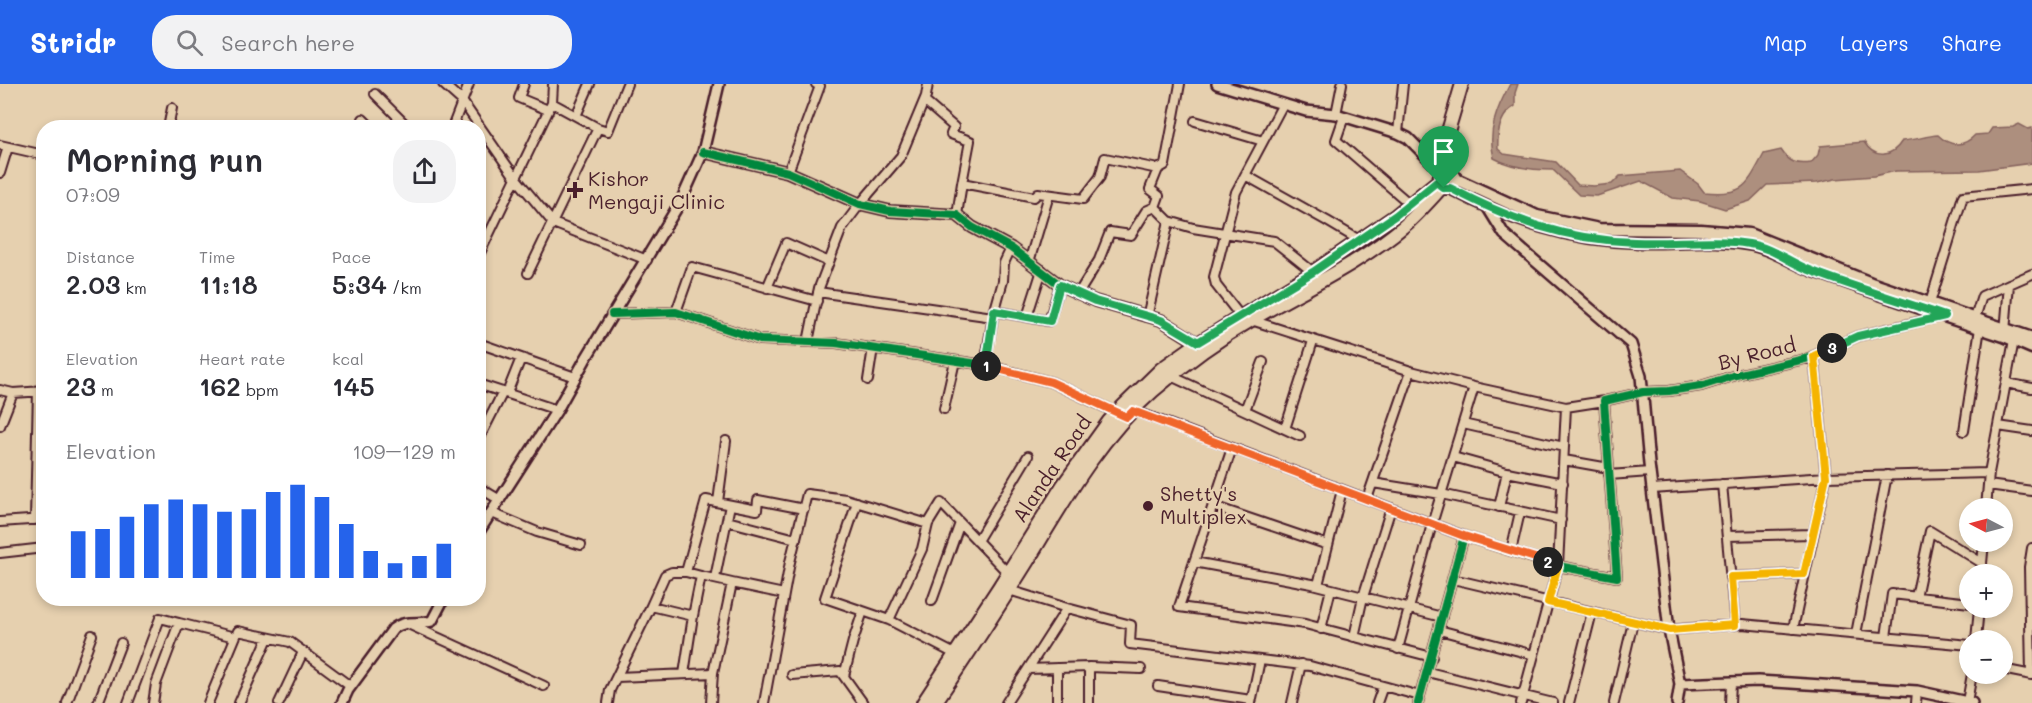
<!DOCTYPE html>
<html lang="en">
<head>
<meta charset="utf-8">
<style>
  :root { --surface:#fff; --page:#f2f2f3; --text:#2b2b33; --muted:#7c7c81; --accent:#2563eb }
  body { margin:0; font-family:Mali,sans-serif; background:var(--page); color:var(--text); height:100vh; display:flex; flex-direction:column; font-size:22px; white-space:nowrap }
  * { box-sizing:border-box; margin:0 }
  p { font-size:20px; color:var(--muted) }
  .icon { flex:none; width:33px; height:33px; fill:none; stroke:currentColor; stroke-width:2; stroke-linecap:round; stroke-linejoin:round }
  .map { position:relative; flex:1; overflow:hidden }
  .sheet { position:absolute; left:36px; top:36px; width:450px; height:486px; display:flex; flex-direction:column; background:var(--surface); border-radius:24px; box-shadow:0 3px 9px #0003 }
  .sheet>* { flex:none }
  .needle { width:39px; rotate:276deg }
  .controls { position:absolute; left:1959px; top:414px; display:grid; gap:12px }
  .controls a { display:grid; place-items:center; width:54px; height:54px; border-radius:50%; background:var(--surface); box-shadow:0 3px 9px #0003; font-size:30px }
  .pin { position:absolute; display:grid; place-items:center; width:51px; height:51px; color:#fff; margin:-62px -26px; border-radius:50% 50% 50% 0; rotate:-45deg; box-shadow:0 0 6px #0007 }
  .pin .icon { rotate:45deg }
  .km { position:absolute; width:30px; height:30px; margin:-15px; border-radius:50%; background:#222; color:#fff; font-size:16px; line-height:30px; text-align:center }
  .round { display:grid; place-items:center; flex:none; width:63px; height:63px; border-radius:24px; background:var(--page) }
  .head { display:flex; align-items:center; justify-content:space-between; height:102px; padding:0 30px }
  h1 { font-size:33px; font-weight:600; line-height:45px }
  .stats { display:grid; grid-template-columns:repeat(3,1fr); gap:9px; height:102px; padding:6px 30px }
  .stats div { display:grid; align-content:center }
  .stats b { font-size:26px; font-weight:600 }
  .stats small { font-size:16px; font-weight:400 }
  .stats p { font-size:16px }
  .chart { height:168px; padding:12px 30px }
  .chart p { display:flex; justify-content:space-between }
  .chart svg { width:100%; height:108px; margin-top:6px; stroke:var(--accent); stroke-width:6 }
  header { display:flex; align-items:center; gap:36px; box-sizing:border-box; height:84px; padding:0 30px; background:var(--accent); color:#fff }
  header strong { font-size:28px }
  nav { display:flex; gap:33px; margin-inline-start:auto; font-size:21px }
  .search { width:420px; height:54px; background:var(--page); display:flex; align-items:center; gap:15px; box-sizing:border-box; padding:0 21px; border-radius:24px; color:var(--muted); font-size:22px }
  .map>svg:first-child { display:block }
</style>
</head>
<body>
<header>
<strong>Stridr</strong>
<div class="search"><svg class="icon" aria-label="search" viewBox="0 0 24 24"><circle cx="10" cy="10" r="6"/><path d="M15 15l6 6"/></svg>Search here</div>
<nav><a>Map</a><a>Layers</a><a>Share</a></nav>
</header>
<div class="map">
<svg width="2032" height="619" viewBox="0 0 2032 619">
  <rect width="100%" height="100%" fill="#e6d0af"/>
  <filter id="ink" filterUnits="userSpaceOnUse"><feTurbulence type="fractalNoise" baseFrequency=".0167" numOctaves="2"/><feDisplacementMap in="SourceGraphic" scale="12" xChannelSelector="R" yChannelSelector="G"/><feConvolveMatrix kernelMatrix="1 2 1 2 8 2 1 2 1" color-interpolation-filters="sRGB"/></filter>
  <g filter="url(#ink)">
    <!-- water -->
    <path fill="#ad8f7e" stroke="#85625d" stroke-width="1.5" d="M1510 0H1518L1515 9V22C1500 31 1497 49 1498 65L1504 70 1556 78 1578 101 1594 102 1612 100 1620 92 1680 87 1698 100 1704 108C1744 112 1746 103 1764 70L1781 66C1789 78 1796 81 1811 79L1818 71 1820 62 1864 58C1875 76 1892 73 1902 57 1915 56 1926 52 1938 51 1950 63 1964 63 1975 51L1988 50 1992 44 2013 43 2019 40 2028 45 2032 44V79L1979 86 1896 87 1874 92 1835 95 1817 99 1767 101 1750 117 1725 125 1700 117 1673 114 1641 97 1597 112 1579 111 1553 86C1533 86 1512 84 1494 74 1487 47 1497 24 1510 0Z"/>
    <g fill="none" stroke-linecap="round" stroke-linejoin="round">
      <defs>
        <path id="minor" d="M443 0 462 17 515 93 553 139 647 176
          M524 0 519 14 548 26
          M375 10 409 44
          M924 17 954 43 951 50 970 57 962 99
          M552 19 553 0
          M1336 30 1342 0
          M576 32 590 0
          M1344 33 1336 56 1411 121
          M363 35 372 44
          M1195 37 1263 57
          M326 43 327 44
          M168 44 172 24
          M452 44 469 0
          M1398 49 1403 0
          M0 61 44 71
          M1158 85 1165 81 1180 0
          M788 88 820 2 816 0
          M0 89 8 63
          M1245 91 1327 137 1359 156
          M957 131 962 99 1034 113 1038 109 1083 115 1100 93 1105 74 1158 85 1150 105 1159 112 1155 123
          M478 173 552 19 598 44
          M1029 178 1049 111
          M528 189 598 44 608 47 627 0
          M767 204 786 159 829 178
          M818 208 993 233 985 281
          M1078 210 1099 176 1110 148 1131 151 1146 127 1155 123 1169 137 1193 144 1274 157 1313 188
          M1930 219 1963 112 2032 105
          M994 227 1049 237 1060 201
          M676 228 692 183 817 217
          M994 229 1003 197 1004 179 1011 164
          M612 230 676 228 760 256 836 259 985 281 1051 298 1120 330
          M1027 233 1042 186
          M1147 233 1169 137
          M1241 233 1216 201 1214 193 1236 108 1283 20
          M1975 234 1982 212 2032 190
          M1251 236 1411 287 1474 303 1566 323 1558 482 1521 619
          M2005 248 2009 200
          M808 258 819 204 842 144 860 120 901 72 926 12 928 0
          M484 261 575 293
          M1171 292 1300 352
          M868 296 873 264
          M2006 299 2032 304
          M478 300 557 326
          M0 306 13 309 44 307
          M507 309 521 274
          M1566 323 1604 317
          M944 325 955 277
          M1130 325 1464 452
          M1245 326 1263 278
          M1463 340 1564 363
          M0 342 13 309
          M1998 342 2032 347
          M1285 345 1313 257
          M1964 347 1980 244
          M478 357 503 308
          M1232 364 1179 523 1305 540 1432 573
          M1453 373 1507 388
          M1564 376 1609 384
          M1609 391 1650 388
          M1373 399 1441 410 1561 436
          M1722 400 1735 541
          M1988 401 2032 407
          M478 403 500 416
          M1652 405 1826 393 1989 389
          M1367 415 1411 287
          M718 418 726 357
          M857 418 825 514 889 536 955 570
          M1213 422 1328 461
          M1499 423 1507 388 1563 399
          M1986 424 1989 389 2014 256
          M492 429 537 448 581 461
          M35 436 38 306
          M727 437 796 455
          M0 438 44 435
          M1727 452 1813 450
          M977 457 1028 372
          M1511 467 1520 428
          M0 469 44 464
          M1194 478 1312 500 1442 533
          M1981 490 1984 458
          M1730 493 1804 490
          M715 494 730 421
          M1453 495 1669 546 1742 540 1970 561
          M732 499 784 510
          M1318 501 1342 406
          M1916 513 1930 447 1982 479
          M932 517 960 439
          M651 522 665 491 672 488H686
          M1067 524 1131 541 1130 560 1310 582 1420 612
          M889 536 922 465 928 440
          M406 539 544 602
          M1321 545 1331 505
          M1793 545 1826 393 1814 272
          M1439 546 1534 571
          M1856 550 1887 391
          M1354 553 1363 513 1391 424
          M1886 553 1892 510 1970 519
          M1976 556 1979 524
          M1398 565 1432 440 1474 303
          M1089 583 1141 585
          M1057 584V619
          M1028 585 1089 583V619
          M2002 585 2032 591
          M1428 588 1553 619
          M684 590 693 532
          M792 591 840 587 863 619
          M2031 591 2029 483 2032 464
          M844 592 853 557 863 527
          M617 593 713 589 732 499 701 492
          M1158 602 1251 616
          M1967 618 1972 590
          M67 619 92 551
          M98 619 121 559
          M128 619 160 534 179 539
          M153 619 156 600 179 539 235 553
          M208 619 238 547 290 558 350 602
          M239 619 268 554
          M279 619 303 568
          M608 619 610 606 651 522 693 532 701 492 686 488 706 416 757 426 758 416 804 425
          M711 619 713 589
          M764 619 790 478 807 410 846 415 928 440 941 419 1008 489
          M1006 619 1067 524 1009 506
          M1251 619 1260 576
          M1292 619 1301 580
          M1377 619 1383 602
          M1418 619 1464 452 1558 482 1617 493 1604 317 1643 308 1669 307 1701 302 1736 291 1809 274 1858 252 1943 232
          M1569 619 1592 528
          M1614 619 1633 538
          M1730 619 1731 598
          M1916 619 1917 607"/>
        <path id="tertiary" d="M1217 0 1306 27 1336 30 1398 49 1408 54 1443 89
          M703 68 788 88 860 120 890 127 957 131 972 143 1011 164 1060 201 1095 217 1161 236 1198 259
          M1488 124 1504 150 1631 260 1641 292 1649 380 1669 546 1680 600 1677 619
          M478 449 557 326 585 276 681 117 703 68 719 0
          M1680 600 1758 597 1917 607 1972 619
          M342 619 348 606 393 545C405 535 419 541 432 537L444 514"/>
        <path id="secondary" d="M1454 94 1537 132 1599 145 1701 146 1749 150 1871 199 2032 254
          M1450 104C1511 136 1569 157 1640 158 1676 159 1717 153 1753 161 1776 166 1797 182 1820 189 1881 211 1943 232 2004 252L2032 264"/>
        <path id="primary" d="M1448 88 1446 54 1462 0
          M1439 96a8 8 0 1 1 16 0a8 8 0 1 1-16 0Z
          M923 619 999 503 1063 401 1109 337 1123 322 1161 285 1198 259 1313 188 1396 131 1439 96
          M935 619C966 573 997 526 1027 478 1064 417 1099 354 1153 307 1184 280 1218 255 1253 235 1304 205 1359 180 1404 142 1418 130 1430 116 1442 103"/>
      </defs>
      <!-- minor casing -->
      <use href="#minor" stroke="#4a1f2b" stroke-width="12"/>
      <!-- tertiary casing -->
      <use href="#tertiary" stroke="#4a1f2b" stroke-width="14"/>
      <!-- secondary casing -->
      <use href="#secondary" stroke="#4a1f2b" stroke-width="15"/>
      <!-- primary casing -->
      <use href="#primary" stroke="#4a1f2b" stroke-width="16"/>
      <!-- minor -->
      <use href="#minor" stroke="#e6d0af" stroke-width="8"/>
      <!-- tertiary -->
      <use href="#tertiary" stroke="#e6d0af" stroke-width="9"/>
      <!-- secondary -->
      <use href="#secondary" stroke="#e6d0af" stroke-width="10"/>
      <!-- primary -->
      <use href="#primary" stroke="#e6d0af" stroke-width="12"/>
      <defs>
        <path id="cycleway" d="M703 68 788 88 860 120 890 127 957 131 972 143 1011 164 1060 201 1095 217 1161 236 1198 259
          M612 230 676 228 760 256 836 259 985 281 1051 298 1127 333
          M1418 619 1464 452 1558 482 1617 493 1604 317 1643 308 1669 307 1701 302 1736 291 1809 274 1858 252 1945 232"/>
      </defs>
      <!-- cycleway casing -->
      <use href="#cycleway" stroke="#e6d0af" stroke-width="11"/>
      <!-- cycleway -->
      <use href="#cycleway" stroke="#00873e" stroke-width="8"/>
    </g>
  </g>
  <g fill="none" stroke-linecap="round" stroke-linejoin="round" filter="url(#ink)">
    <defs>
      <path id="split-1" d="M986 282 994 227 1050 237 1060 201 1095 217 1161 236 1198 258 1313 188 1396 131 1439 96 1440 101 1444 104"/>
      <path id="split-2" d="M986 282 1051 298 1127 333 1133 327 1464 452 1548 478"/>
      <path id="split-3" d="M1548 478 1558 482 1548 518 1670 546 1735 541 1731 493 1804 490 1826 393 1814 272 1832 264"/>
      <path id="split-4" d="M1444 104H1450C1511 136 1565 156 1635 158 1673 160 1712 154 1749 160 1770 163 1788 177 1807 185 1852 203 1899 216 1945 232L1858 252 1832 264"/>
    </defs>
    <!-- split-1 casing -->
    <use href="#split-1" stroke="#fff" stroke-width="12"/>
    <!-- split-2 casing -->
    <use href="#split-2" stroke="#fff" stroke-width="12"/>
    <!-- split-3 casing -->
    <use href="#split-3" stroke="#fff" stroke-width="12"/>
    <!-- split-4 casing -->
    <use href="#split-4" stroke="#fff" stroke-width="12"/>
    <!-- split-1 -->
    <use href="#split-1" stroke="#22a559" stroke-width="8"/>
    <!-- split-2 -->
    <use href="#split-2" stroke="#f0652b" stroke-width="8"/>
    <!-- split-3 -->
    <use href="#split-3" stroke="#f5b400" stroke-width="8"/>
    <!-- split-4 -->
    <use href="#split-4" stroke="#22a559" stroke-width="8"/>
  </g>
  <!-- markers -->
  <g fill="#4a1f2b" stroke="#e6d0af" stroke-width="2">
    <path d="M572 97h6v6h6v6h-6v6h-6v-6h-6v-6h6z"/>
    <circle cx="1148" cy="422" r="6"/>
  </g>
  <g text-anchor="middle" stroke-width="5" stroke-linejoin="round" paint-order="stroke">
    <!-- poi labels -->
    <g font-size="20" fill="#4a1f2b" stroke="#e6d0af" text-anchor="start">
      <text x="588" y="102">Kishor<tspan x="588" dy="23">Mengaji Clinic</tspan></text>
      <text x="1160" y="417">Shetty's<tspan x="1160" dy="23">Multiplex</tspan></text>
    </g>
    <!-- street labels -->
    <g font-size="20" fill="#4a1f2b" stroke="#e6d0af">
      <text transform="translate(1757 270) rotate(-14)" y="7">By Road</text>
      <text transform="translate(1052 385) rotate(-56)" y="7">Alanda Road</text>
    </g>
  </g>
</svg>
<div class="controls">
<a><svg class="needle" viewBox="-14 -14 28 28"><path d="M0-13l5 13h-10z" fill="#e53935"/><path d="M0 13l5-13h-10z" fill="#7c7c81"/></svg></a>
<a>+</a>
<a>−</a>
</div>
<div class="pin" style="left:1444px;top:104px;background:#1e9e55"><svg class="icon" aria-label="arrive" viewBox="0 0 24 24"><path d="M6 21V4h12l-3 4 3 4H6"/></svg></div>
<b class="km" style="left:986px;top:282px">1</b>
<b class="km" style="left:1548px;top:478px">2</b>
<b class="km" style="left:1832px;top:264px">3</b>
<section class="sheet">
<div class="head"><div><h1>Morning run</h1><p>07:09</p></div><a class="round"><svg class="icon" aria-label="share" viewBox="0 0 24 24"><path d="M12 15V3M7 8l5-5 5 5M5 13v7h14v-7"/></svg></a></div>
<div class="stats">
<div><p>Distance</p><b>2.03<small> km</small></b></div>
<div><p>Time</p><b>11:18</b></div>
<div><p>Pace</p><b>5:34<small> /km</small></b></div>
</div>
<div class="stats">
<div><p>Elevation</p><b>23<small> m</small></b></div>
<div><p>Heart rate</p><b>162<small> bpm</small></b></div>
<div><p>kcal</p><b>145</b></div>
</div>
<div class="chart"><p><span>Elevation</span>109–129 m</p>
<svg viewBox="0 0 160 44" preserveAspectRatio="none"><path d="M5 44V25M15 44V24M25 44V19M35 44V14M45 44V12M55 44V14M65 44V17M75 44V16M85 44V9M95 44V6M105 44V11M115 44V22M125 44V33M135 44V38M145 44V35M155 44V30"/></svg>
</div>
</section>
</div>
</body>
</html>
